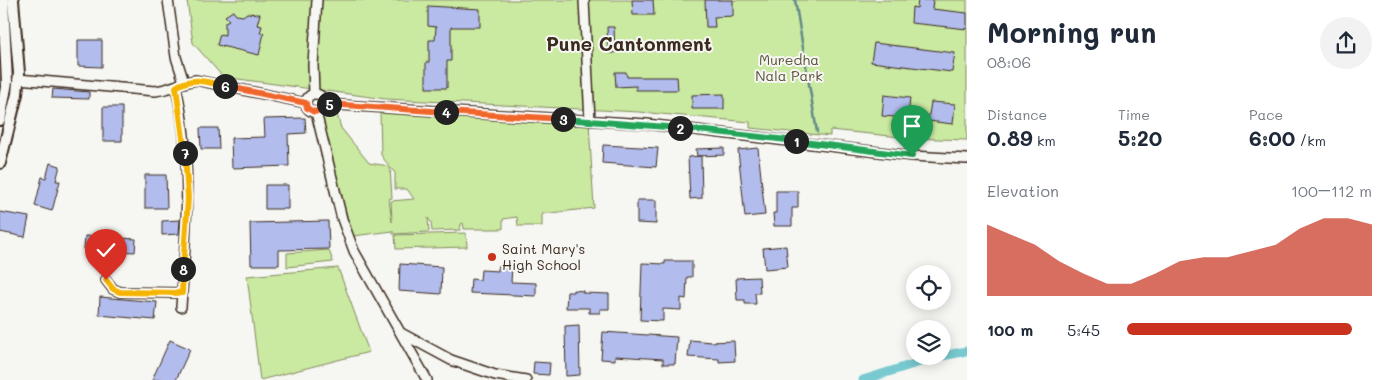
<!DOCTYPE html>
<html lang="en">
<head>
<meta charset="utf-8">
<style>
  :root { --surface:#fff; --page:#f2f2f3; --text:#1f2937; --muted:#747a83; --accent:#c8321e }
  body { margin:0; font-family:Mali,sans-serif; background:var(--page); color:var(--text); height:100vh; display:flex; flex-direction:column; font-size:19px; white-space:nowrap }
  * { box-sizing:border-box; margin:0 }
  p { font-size:16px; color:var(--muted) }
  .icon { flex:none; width:28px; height:28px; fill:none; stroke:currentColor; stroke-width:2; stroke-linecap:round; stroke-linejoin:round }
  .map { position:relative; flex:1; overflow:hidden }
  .sheet { display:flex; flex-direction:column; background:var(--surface); width:425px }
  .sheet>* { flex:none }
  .buttons { position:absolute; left:906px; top:265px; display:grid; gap:10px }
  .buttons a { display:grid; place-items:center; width:45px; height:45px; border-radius:50%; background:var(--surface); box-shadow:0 2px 12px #0003; font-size:25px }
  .pin { position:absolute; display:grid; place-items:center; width:42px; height:42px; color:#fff; margin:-51px -21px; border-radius:50% 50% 50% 0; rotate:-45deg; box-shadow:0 0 5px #0007 }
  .pin .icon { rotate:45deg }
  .km { position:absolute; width:25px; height:25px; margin:-12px; border-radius:50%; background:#222; color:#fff; font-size:14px; line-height:25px; text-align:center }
  .round { display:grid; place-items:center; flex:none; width:52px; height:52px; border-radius:26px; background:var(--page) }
  .overview { display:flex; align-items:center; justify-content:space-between; height:85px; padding:0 20px }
  h1 { font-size:28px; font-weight:800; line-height:38px }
  .metrics { display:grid; grid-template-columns:repeat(3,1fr); gap:8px; height:85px; padding:5px 20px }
  .metrics div { display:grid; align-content:center }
  .metrics b { font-size:21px; font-weight:800 }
  .metrics small { font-size:14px; font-weight:400 }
  .metrics p { font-size:14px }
  .chart { height:140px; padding:10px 20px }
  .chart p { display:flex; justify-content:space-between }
  .chart svg { width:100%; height:90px; margin-top:5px; fill:var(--accent); opacity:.7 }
  ul { padding:0 20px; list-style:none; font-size:16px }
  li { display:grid; grid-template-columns:80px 60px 1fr; align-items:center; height:38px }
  li i { height:12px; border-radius:6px; background:var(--accent) }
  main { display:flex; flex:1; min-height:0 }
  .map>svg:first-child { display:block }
</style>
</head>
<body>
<main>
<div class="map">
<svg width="967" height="380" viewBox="0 0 967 380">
  <rect width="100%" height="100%" fill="#f6f6f2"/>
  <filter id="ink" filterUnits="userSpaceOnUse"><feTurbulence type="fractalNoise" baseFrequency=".02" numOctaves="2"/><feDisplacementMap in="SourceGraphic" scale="10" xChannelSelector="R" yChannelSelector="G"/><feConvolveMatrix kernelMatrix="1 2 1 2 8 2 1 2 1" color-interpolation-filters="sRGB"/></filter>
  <g filter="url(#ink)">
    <!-- green -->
    <path fill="#cae9a1" stroke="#828a60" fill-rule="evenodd" d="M187 0H967V140L911 138 830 130V136L750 128V122L639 112 386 99 223 77 193 43Z
      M335 107 341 128 369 163 389 166 381 155 380 112 589 123 594 208 542 214V226H518L517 217 503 219V229H464L463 223 461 224 460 230 432 231 431 222 428 218 429 232 393 234V231L353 236 337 183 322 116ZM390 167 395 173V189H407L414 199 391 201 392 222 389 199 392 198Z
      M466 233 467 247 396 249 395 235Z
      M329 250 333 262 287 267V253Z
      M338 268 369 352 260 380 247 276Z"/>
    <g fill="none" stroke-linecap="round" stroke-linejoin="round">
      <!-- stream -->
      <path stroke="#608a89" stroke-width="2.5" d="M795 0 817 132"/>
      <!-- canal -->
      <path stroke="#79cad0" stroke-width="9" d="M942 356 967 351
        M863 380 939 356"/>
    </g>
    <!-- building -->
    <path fill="#b2bdee" stroke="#3b2a1e" d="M632 0H653L654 15H633Z
      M705 0H733V16L714 17 715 27H706Z
      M918 0H933L932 9 967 13V29L911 23 912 7 917 8Z
      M428 6 480 9V27H451V61H447V88H426V62H429V40H435L436 27 428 26Z
      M233 11 236 15 243 16 247 13 260 14 257 25 262 26 260 33H264L259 55 217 45 220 34 225 35V22L229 20 225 16Z
      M607 27H614L615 53H608Z
      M78 40H102V67L78 66Z
      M874 43 955 53 952 72 871 62Z
      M615 72H626L627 77H677L678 90H636V86L616 87Z
      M53 89 89 92V99L52 98Z
      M724 94V109H692V95Z
      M884 95 910 98 908 118 882 116Z
      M931 102 955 104 953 124 928 121Z
      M103 107H122V141H103Z
      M305 118 306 133 288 134 289 166 232 168 231 138 265 137 264 119Z
      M200 128H218L219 149H201Z
      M603 145 658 148 656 167 602 163Z
      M724 148V155L697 156 696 149Z
      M758 148 765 215 745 217 738 150Z
      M701 156 702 198 690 199 688 157Z
      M50 163 60 166 56 181H60L52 211 35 206 42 177 46 178Z
      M145 175H166L167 208H145Z
      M265 185H288V209H265Z
      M776 191H798V208H792V226H774L773 213H776Z
      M637 200H656V224L637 223Z
      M0 212 29 217 25 237 0 232Z
      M180 220 179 234 162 235V221Z
      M328 221 329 249 279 250V265H251L250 223Z
      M85 236 136 239 135 252 84 249Z
      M786 246 788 267 765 269 763 248Z
      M665 261H692V277H687L686 299 681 298V310L663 309V321L640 320 642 263 665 264Z
      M400 264 442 267 441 294 399 291Z
      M498 266 512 267 511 282 536 283V296L470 293 471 279 480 280 481 270 498 271Z
      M759 277 760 293H755L756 304H745V300H737L736 278Z
      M573 290 583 291V293L609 294V309H600V313H589V308H566L567 292H573Z
      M100 297 157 302 155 320 99 315Z
      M579 325 580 375 566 376 565 326Z
      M603 332 677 337 675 364H663V359L615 356V360L601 359Z
      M170 340 190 349 176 380H152Z
      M690 340 711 342 734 341 735 361 719 362V359L688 357Z
      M534 362 550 363 549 375 533 374Z"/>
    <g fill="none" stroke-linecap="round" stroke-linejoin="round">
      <defs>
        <path id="minor" d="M168 0 176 57 184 82
          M584 0 590 121
          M18 79 155 91C172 89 181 82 196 80L306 103
          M176 87C193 160 186 233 181 307
          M306 103a9 9 0 1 1 18 0a9 9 0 1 1-18 0Z
          M314 94 313 65 317 0
          M324 104 646 124 912 156 967 159
          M316 112 342 219 354 251 427 380
          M106 280 113 289 120 292 182 293
          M401 333 451 360 495 375 526 380"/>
        <path id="major" d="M0 120 7 82 3 0
          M0 163 17 94 19 73 13 0"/>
      </defs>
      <!-- minor casing -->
      <use href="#minor" stroke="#3b2a1e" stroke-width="12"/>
      <!-- major casing -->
      <use href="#major" stroke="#3b2a1e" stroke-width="14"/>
      <!-- minor -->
      <use href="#minor" stroke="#f6f6f2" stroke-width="9"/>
      <!-- major -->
      <use href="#major" stroke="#f6f6f2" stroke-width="10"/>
    </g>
  </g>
  <g fill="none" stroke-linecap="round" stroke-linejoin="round" filter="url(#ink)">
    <defs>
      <path id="split-1" d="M796 141 912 156"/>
      <path id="split-2" d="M680 128 796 141"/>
      <path id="split-3" d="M563 119 680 128"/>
      <path id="split-4" d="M446 112 563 119"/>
      <path id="split-5" d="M329 104 446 112"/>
      <path id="split-6" d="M225 86 306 103 307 108 314 112 321 110 324 104H329"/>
      <path id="split-7" d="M185 153 176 87C192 76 207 82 225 86"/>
      <path id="split-8" d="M183 269 188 198 185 153"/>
      <path id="split-9" d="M106 280 113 289 120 292 182 293 183 269"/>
    </defs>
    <!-- split-1 casing -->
    <use href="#split-1" stroke="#fff" stroke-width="10"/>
    <!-- split-2 casing -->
    <use href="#split-2" stroke="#fff" stroke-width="10"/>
    <!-- split-3 casing -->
    <use href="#split-3" stroke="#fff" stroke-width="10"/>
    <!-- split-4 casing -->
    <use href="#split-4" stroke="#fff" stroke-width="10"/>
    <!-- split-5 casing -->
    <use href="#split-5" stroke="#fff" stroke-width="10"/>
    <!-- split-6 casing -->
    <use href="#split-6" stroke="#fff" stroke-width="10"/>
    <!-- split-7 casing -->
    <use href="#split-7" stroke="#fff" stroke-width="10"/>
    <!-- split-8 casing -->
    <use href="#split-8" stroke="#fff" stroke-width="10"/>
    <!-- split-9 casing -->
    <use href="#split-9" stroke="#fff" stroke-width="10"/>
    <!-- split-1 -->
    <use href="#split-1" stroke="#22a559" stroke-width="6"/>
    <!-- split-2 -->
    <use href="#split-2" stroke="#22a559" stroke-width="6"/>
    <!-- split-3 -->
    <use href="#split-3" stroke="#22a559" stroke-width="6"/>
    <!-- split-4 -->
    <use href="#split-4" stroke="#f0652b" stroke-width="6"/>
    <!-- split-5 -->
    <use href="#split-5" stroke="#f0652b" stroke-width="6"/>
    <!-- split-6 -->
    <use href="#split-6" stroke="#f0652b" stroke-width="6"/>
    <!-- split-7 -->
    <use href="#split-7" stroke="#f5b400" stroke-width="6"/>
    <!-- split-8 -->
    <use href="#split-8" stroke="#f5b400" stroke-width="6"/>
    <!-- split-9 -->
    <use href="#split-9" stroke="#f5b400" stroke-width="6"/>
  </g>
  <!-- markers -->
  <circle fill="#c8321e" stroke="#f6f6f2" stroke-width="2" cx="492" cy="257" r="5"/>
  <g text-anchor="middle" stroke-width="4" stroke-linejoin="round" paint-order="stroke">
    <!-- park labels -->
    <g font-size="14" fill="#585038" stroke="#f6f6f2">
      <text x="789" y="65">Muredha<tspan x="789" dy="16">Nala Park</tspan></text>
    </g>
    <!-- poi labels -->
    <g font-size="14" fill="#3b2a1e" stroke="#f6f6f2" text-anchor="start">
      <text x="502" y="254">Saint Mary's<tspan x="502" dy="16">High School</tspan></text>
    </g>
    <!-- district labels -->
    <g font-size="19" font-weight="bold" fill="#3b2a1e" stroke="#f6f6f2">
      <text x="629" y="51">Pune Cantonment</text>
    </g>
  </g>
</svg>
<div class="buttons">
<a><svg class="icon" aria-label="locate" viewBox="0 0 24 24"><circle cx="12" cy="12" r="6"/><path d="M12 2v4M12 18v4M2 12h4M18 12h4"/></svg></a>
<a><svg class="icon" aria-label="layers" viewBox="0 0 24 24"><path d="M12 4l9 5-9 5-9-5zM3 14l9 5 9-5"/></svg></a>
</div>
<div class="pin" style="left:912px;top:156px;background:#1e9e55"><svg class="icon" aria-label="arrive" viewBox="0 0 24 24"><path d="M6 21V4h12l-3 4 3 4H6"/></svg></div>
<div class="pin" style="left:106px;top:280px;background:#d93025"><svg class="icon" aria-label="check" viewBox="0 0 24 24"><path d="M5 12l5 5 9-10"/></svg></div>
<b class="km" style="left:796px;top:141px">1</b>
<b class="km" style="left:680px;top:128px">2</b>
<b class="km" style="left:563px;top:119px">3</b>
<b class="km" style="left:446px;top:112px">4</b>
<b class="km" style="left:329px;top:104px">5</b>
<b class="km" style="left:225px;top:86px">6</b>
<b class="km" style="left:185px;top:153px">7</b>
<b class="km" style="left:183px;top:269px">8</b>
</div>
<section class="sheet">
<div class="overview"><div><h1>Morning run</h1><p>08:06</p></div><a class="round"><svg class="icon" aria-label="share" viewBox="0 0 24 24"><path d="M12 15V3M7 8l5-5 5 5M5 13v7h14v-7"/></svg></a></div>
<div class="metrics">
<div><p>Distance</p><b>0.89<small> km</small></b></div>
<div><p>Time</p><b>5:20</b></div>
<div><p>Pace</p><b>6:00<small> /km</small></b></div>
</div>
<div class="chart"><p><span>Elevation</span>100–112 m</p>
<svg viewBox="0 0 160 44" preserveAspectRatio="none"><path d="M0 44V9L10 14L20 19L30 27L40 33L50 38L60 38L70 33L80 27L90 25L100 25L110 22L120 19L130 11L140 6L150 6L160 9V44z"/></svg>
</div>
<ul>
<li><b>100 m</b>5:45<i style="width:92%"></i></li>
</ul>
</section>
</main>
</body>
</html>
